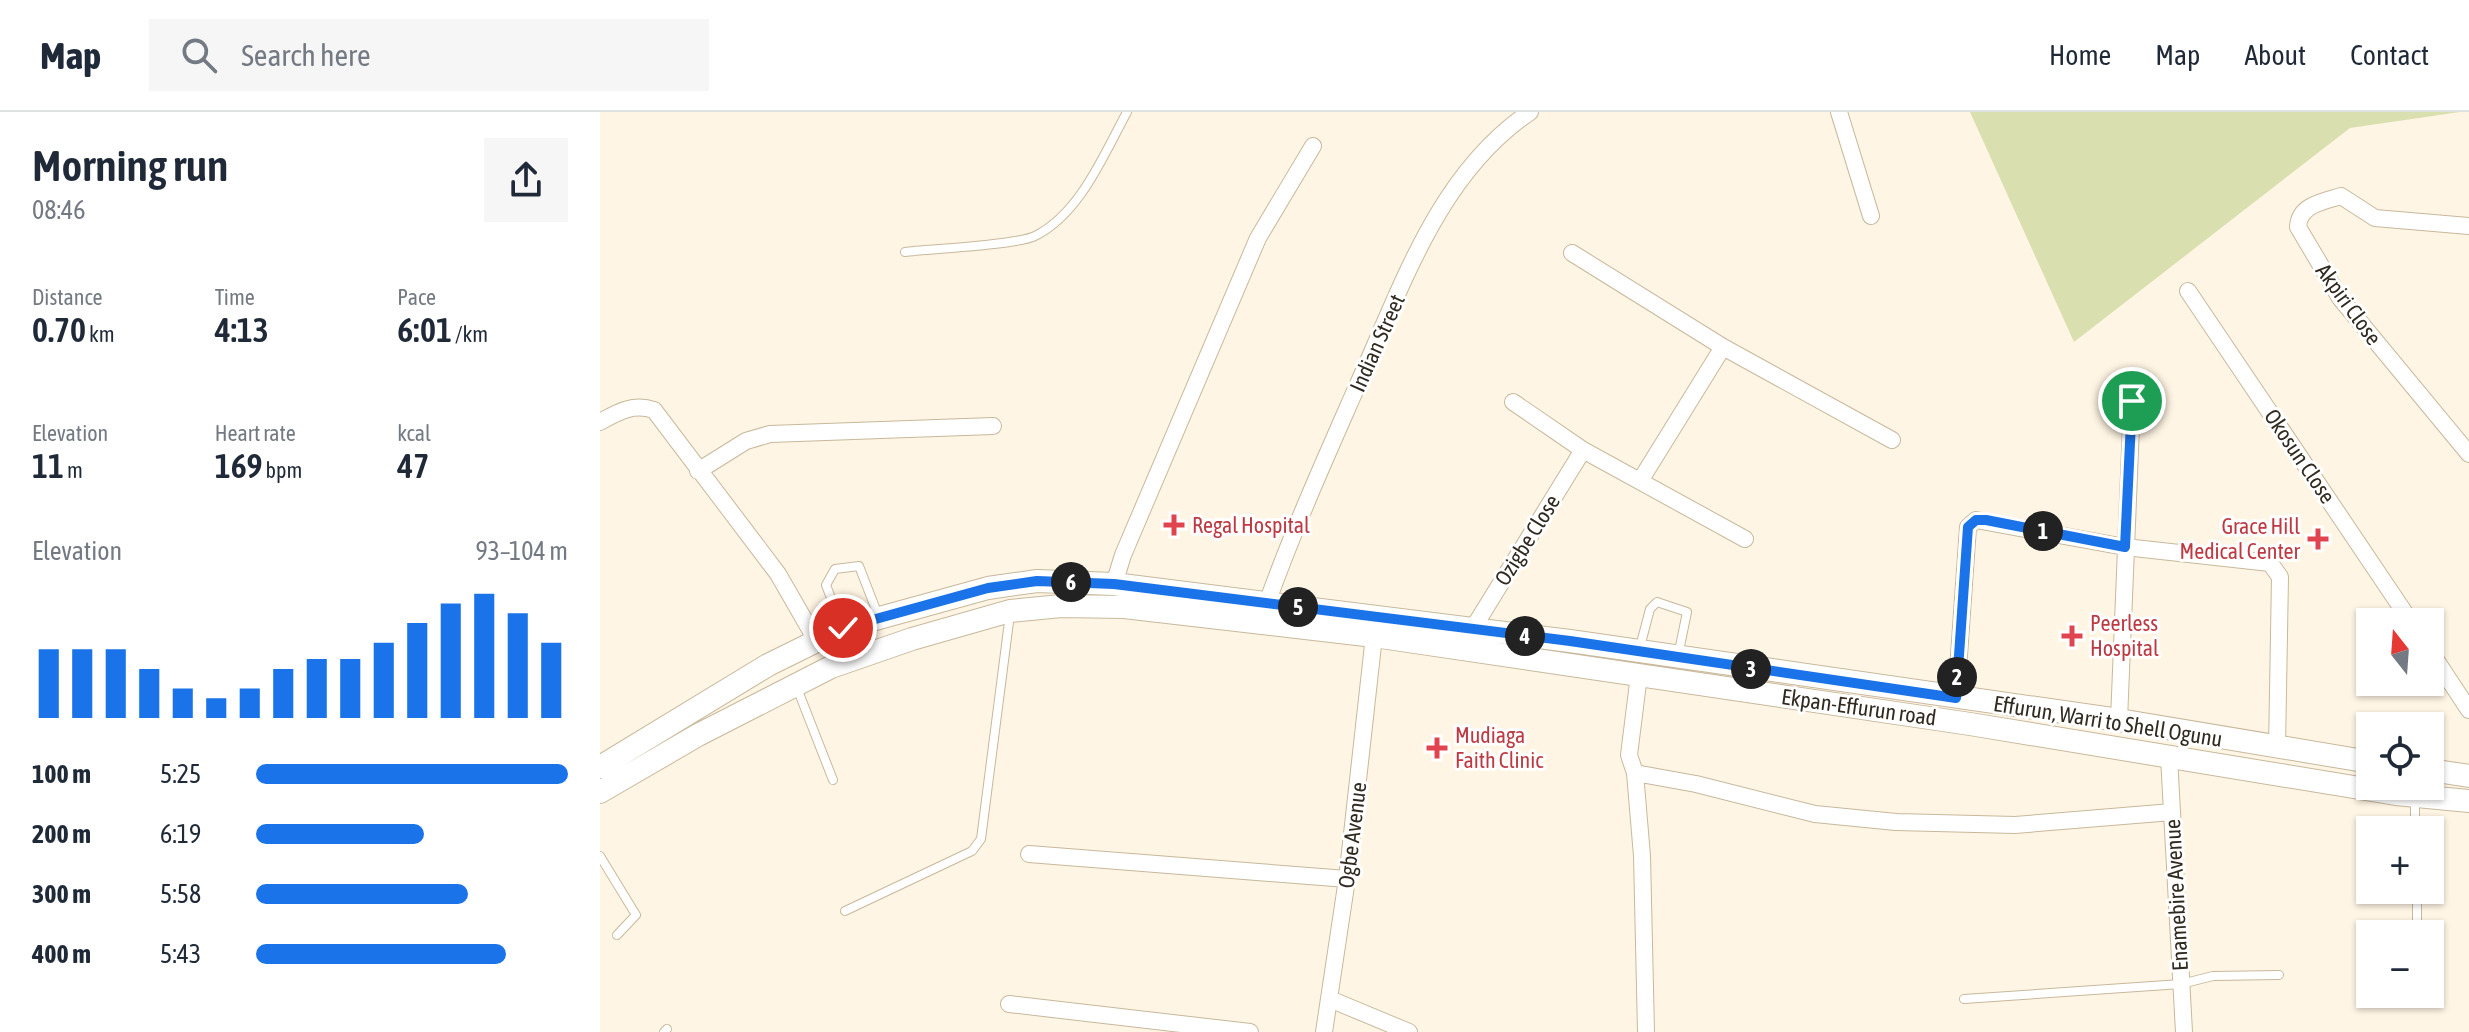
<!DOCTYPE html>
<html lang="en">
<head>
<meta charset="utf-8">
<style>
  :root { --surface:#fff; --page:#f6f6f7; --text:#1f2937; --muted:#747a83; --line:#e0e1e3; --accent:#1a73e8 }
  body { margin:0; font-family:"Asap Condensed",sans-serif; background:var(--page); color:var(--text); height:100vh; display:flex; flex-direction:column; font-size:30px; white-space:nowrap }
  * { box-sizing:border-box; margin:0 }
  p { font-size:26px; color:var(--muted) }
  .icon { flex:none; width:44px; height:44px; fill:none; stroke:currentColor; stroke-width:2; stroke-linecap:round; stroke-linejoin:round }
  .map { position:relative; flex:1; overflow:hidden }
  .side { display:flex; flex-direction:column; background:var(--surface); width:600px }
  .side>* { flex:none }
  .needle { width:52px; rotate:343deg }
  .fabs { position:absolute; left:1756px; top:496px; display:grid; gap:16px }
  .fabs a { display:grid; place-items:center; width:88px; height:88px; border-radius:0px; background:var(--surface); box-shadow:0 2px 6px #0004; font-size:40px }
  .pin { position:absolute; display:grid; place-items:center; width:68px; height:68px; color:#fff; margin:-34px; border:4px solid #fff; border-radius:50%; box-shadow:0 2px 8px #0007 }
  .km { position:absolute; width:40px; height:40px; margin:-20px; border-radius:50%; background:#222; color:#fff; font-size:22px; line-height:40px; text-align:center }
  .round { display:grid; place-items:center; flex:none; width:84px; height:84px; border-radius:0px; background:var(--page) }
  .summary { display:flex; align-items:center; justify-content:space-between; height:136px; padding:0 32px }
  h1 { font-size:44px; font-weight:600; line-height:60px }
  .figures { display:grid; grid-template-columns:repeat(3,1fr); gap:12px; height:136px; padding:8px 32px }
  .figures div { display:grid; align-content:center }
  .figures b { font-size:34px; font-weight:600 }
  .figures small { font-size:22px; font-weight:400 }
  .figures p { font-size:22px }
  .chart { height:224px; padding:16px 32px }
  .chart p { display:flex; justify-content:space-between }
  .chart svg { width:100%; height:144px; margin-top:8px; stroke:var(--accent); stroke-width:6 }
  ul { padding:0 32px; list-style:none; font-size:26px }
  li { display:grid; grid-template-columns:128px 96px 1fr; align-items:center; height:60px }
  li i { height:20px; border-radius:10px; background:var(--accent) }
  header { display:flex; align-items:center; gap:48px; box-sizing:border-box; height:112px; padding:0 40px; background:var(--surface); border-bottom:2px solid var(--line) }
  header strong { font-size:38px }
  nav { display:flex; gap:44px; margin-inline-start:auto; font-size:28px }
  .search { width:560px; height:72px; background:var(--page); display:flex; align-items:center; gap:20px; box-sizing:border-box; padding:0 28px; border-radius:0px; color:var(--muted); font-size:30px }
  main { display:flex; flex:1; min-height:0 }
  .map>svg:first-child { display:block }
</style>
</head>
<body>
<header>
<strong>Map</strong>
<div class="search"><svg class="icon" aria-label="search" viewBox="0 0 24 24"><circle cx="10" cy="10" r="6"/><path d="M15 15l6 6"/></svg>Search here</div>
<nav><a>Home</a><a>Map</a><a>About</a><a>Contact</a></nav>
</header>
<main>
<section class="side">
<div class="summary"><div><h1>Morning run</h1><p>08:46</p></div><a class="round"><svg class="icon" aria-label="share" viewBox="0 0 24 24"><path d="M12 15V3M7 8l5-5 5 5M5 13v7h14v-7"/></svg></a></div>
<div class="figures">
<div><p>Distance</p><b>0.70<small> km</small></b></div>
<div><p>Time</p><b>4:13</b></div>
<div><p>Pace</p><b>6:01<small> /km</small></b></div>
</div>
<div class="figures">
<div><p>Elevation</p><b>11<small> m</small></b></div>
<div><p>Heart rate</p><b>169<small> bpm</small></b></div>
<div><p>kcal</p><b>47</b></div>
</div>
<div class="chart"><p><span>Elevation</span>93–104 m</p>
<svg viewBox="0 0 160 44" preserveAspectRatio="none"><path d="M5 44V23M15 44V23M25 44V23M35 44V29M45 44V35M55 44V38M65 44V35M75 44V29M85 44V26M95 44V26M105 44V21M115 44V15M125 44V9M135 44V6M145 44V12M155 44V21"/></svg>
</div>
<ul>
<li><b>100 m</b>5:25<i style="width:100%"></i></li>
<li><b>200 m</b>6:19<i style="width:54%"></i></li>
<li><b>300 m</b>5:58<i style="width:68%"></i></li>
<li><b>400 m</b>5:43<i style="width:80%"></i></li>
</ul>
</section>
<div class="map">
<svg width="1869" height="920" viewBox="0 0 1869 920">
  <rect width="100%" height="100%" fill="#fff5e4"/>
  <!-- green -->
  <path fill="#dadfaf" d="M1370 0H1860L1750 16 1474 230Z"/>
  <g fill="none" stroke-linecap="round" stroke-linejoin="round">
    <defs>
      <path id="lane" d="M305 140C331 137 417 133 435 124 480 102 504 42 527 0
        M242 515 226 473 235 457 259 454 278 503
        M1040 535 1050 497 1057 490 1087 500 1078 544
        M197 576 233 668
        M1815 685V718
        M0 744 36 803 17 823
        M1817 778V822
        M245 799 372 739 381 727 410 502
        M1364 887 1581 872 1613 864 1679 863
        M64 920 67 917"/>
      <path id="street" d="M1239 0 1271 104
        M1869 114 1775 106 1741 84C1722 90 1699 93 1698 115L1740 186 1869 342
        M972 141 1123 235 1292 328
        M1588 179 1811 510
        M913 290 983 338 1145 427
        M0 310C18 300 33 291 54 298L178 462 216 528
        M98 359 146 329 170 322 393 314
        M1040 369 1123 235
        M514 472 523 443 658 126 713 34
        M667 491C694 416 726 345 758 272 802 175 838 62 930 0
        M872 518 983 338
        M1830 539 1869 598
        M1039 563 1029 643 1035 661 1042 744 1046 920
        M1356 586 1368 415 1376 408 1525 435 1670 451 1680 465 1677 636
        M1519 608 1532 289
        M1569 645 1584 920
        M1035 661 1096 672 1215 702 1296 710 1415 713 1572 700
        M429 742 747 767
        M732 888 809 920
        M409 892 650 920
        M724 920 747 767 774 524"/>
      <path id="secondary" d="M0 655 168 553 243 516 388 476 437 469 514 472 970 529 1519 608 1770 650
        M1830 658 1869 664
        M0 680 98 623 231 555 312 527 410 499 461 494 524 495 774 524 1370 612 1796 682 1869 689"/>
    </defs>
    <!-- lane casing -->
    <use href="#lane" stroke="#c8b89c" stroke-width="10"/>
    <!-- street casing -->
    <use href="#street" stroke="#c8b89c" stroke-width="18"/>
    <!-- secondary casing -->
    <use href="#secondary" stroke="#c8b89c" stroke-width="24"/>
    <!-- lane -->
    <use href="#lane" stroke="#fff" stroke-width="8"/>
    <!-- street -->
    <use href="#street" stroke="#fff" stroke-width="16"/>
    <!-- secondary -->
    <use href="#secondary" stroke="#fff" stroke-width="22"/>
  </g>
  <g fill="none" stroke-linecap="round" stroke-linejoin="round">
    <defs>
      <path id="route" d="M243 516 388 476 437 469 514 472 970 529 1356 586 1368 415 1376 408H1386L1525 435 1532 289"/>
    </defs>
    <!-- route casing -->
    <use href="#route" stroke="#fff" stroke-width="16"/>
    <!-- route -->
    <use href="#route" stroke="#1a73e8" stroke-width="10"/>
  </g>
  <!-- markers -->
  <g fill="#e0444e" stroke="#fff" stroke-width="3">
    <path d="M570 401h8v8h8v8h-8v8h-8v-8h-8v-8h8z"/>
    <path d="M1714 415h8v8h8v8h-8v8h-8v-8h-8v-8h8z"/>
    <path d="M1468 512h8v8h8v8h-8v8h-8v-8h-8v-8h8z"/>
    <path d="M833 624h8v8h8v8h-8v8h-8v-8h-8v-8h8z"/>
  </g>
  <g text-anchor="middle" stroke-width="6" stroke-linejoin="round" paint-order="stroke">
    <!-- street labels -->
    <g font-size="22" fill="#312a20" stroke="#fff">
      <text transform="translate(1749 192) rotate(54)" y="8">Akpiri Close</text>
      <text transform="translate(777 231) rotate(-66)" y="8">Indian Street</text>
      <text transform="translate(1700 344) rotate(56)" y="8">Okosun Close</text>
      <text transform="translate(927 428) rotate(-58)" y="8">Ozigbe Close</text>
      <text transform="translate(1259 595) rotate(8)" y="8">Ekpan-Effurun road</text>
      <text transform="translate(1508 609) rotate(9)" y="8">Effurun, Warri to Shell Ogunu</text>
      <text transform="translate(752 723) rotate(-83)" y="8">Ogbe Avenue</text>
      <text transform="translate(1576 783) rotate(-93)" y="8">Enamebire Avenue</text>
    </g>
    <!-- health labels -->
    <g font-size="22" fill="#be3a42" stroke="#fff" text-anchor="start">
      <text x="592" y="421">Regal Hospital</text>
      <text x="1700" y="422" text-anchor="end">Grace Hill<tspan x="1700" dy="25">Medical Center</tspan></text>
      <text x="1490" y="519">Peerless<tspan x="1490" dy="25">Hospital</tspan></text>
      <text x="855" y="631">Mudiaga<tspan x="855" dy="25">Faith Clinic</tspan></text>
    </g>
  </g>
</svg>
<div class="fabs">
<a><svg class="needle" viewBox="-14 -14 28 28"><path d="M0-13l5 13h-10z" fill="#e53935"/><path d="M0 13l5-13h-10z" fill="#747a83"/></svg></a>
<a><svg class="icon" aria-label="locate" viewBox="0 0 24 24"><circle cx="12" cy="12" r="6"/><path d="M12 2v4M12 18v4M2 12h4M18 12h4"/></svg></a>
<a>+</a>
<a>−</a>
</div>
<div class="pin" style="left:1532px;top:289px;background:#1e9e55"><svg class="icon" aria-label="arrive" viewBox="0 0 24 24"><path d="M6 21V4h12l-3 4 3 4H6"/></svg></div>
<div class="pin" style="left:243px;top:516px;background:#d93025"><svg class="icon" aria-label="check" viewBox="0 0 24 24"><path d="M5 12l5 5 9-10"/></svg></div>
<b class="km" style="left:1443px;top:419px">1</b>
<b class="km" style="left:1357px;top:565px">2</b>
<b class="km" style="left:1151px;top:557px">3</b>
<b class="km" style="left:925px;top:524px">4</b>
<b class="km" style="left:698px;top:495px">5</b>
<b class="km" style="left:471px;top:470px">6</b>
</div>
</main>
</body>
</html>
